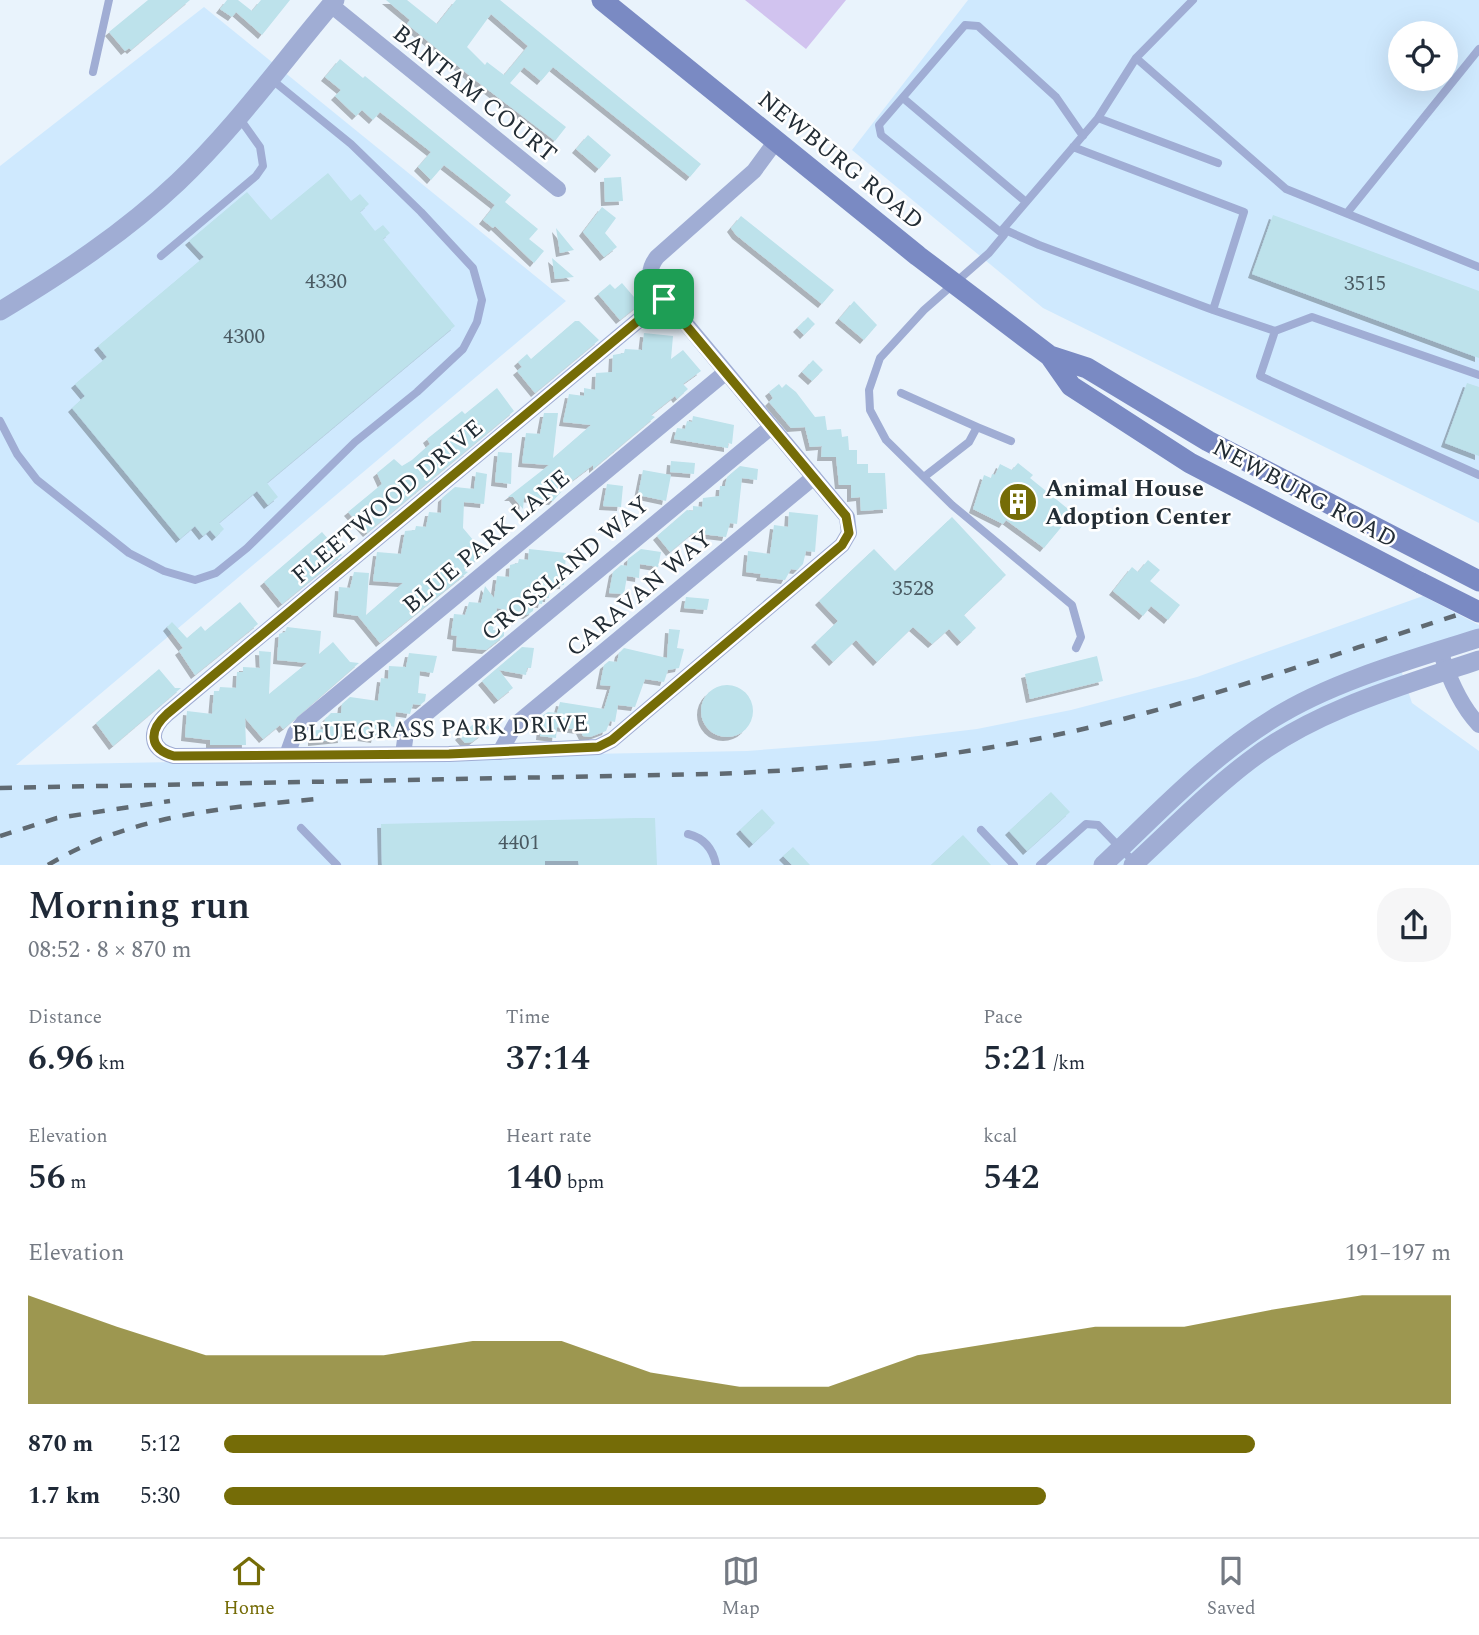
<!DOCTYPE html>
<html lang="en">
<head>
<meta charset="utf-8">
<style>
  :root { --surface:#fff; --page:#f6f6f7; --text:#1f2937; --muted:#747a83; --line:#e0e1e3; --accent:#756c07 }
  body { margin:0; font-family:Spectral,serif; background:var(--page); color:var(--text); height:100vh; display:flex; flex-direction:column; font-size:26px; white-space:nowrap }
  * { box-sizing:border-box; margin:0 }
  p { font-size:23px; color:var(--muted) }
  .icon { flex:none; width:38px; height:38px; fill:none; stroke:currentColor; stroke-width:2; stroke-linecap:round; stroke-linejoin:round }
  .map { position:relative; height:865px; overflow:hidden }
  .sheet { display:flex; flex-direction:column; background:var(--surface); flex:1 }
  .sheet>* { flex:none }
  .fabs { position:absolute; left:1388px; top:21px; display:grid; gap:14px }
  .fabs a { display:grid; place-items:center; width:70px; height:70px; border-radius:50%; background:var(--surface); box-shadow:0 7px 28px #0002; font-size:35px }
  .pin { position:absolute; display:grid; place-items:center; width:60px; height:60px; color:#fff; margin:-30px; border-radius:14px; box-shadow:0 4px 10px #0006 }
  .round { display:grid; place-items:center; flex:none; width:74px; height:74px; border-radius:28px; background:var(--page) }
  .overview { display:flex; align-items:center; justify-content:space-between; height:119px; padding:0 28px }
  h1 { font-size:38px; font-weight:600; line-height:52px }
  .stats { display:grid; grid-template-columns:repeat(3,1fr); gap:10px; height:119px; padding:7px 28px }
  .stats div { display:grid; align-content:center }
  .stats b { font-size:35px; font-weight:600 }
  .stats small { font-size:19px; font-weight:400 }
  .stats p { font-size:19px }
  .chart { height:196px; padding:14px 28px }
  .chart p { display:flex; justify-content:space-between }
  .chart svg { width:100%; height:126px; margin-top:7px; fill:var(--accent); opacity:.7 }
  ul { padding:0 28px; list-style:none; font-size:23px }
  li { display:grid; grid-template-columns:112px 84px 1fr; align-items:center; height:52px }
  li i { height:18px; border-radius:9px; background:var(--accent) }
  .tab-bar { display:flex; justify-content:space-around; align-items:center; height:98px; border-top:2px solid var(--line); background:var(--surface); font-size:19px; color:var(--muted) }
  .tab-bar a { display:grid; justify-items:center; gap:4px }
  .tab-bar .active { color:var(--accent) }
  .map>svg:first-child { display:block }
</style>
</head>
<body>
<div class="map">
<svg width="1479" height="865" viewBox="0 0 1479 865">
  <defs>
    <filter id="shadow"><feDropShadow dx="-4" dy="4" stdDeviation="0" flood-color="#0004"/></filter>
  </defs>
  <rect width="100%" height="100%" fill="#e9f3fc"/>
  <!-- built -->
  <path fill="#cfe9fe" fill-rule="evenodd" d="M968 0H1479V523L1043 308 852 150ZM1400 33H1446V79H1400Z
    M204 7 566 301 16 765 747 751 876 741 977 729 1071 710 1197 677 1423 596 1479 625V629L1396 655 1412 703 1479 751V865H0V166Z"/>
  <!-- green -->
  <path fill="#d1c3ef" d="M745 0H846L806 49Z"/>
  <!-- building -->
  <path fill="#bde2eb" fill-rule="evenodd" filter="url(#shadow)" d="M148 0H190L131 50 129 48 125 51 109 32Z
    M227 0H238L252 11 261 0H290L262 35 236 12 232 17 220 9Z
    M386 0H407L437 24 456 0H500L701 164 690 177 553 67 541 81 524 67 510 83 566 127 555 141 470 76 407 24 410 20ZM491 14 528 46 504 75 487 62 485 65 467 47Z
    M340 59 363 78 365 76 511 195 505 202 538 229 529 239 544 251 534 263 495 226 493 228 483 220 495 205 444 165 431 180 418 167 431 152 380 112 373 120 362 110 356 116 335 96 341 90 325 77Z
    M588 135 611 155 599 169 576 149Z
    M328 173 351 201 360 194 369 204 360 212 375 231 383 225 390 233 383 239 455 326 267 483 278 497 268 505 257 491 219 523 224 529 216 537 210 530 203 536 195 526 180 539 72 408 85 396 75 384 107 357 98 346 204 257 189 241 247 192 271 220Z
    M621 177 623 201 605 202 604 178Z
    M602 207 616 218 605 233 617 247 604 257 583 232Z
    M1273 215 1479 291V358L1252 274Z
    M741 216 834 290 822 304 736 235 731 228Z
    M556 228 574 250 560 253Z
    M552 258 574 277 555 279Z
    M622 283 640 304 620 320 598 294 610 284 615 289Z
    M854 301 877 325 864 340 839 319Z
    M808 317 815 324 804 335 797 328Z
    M575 321H579L599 340 535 393 517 371 522 367 518 362 527 354 531 359Z
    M644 333 673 336 671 359 683 350 701 371 683 384 688 389 677 399 675 396 651 415 655 417 593 469V465L568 484 553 501 524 498 523 509 513 497H508L549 465 522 463 526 433 540 434 544 413H558L553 458 591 425 563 422 569 394 584 396V388L595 390 596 373 612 372 613 355 624 353 625 349 642 350Z
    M813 360 823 370 812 381 802 372Z
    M1467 383 1479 387V456L1445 443Z
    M779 384 782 388 786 384 796 392 815 417 825 416 827 430 841 429 842 437 848 436 849 450H857V464H868V473H885L887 509 861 511 860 497 851 498V485H839L836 457H821L822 446 810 447 805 427 791 428 769 402 773 398 769 392Z
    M497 388 514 411 367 533 348 512 382 484 377 473 394 459 402 466 412 460 430 444 427 439 462 411 465 414Z
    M693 416 734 425 732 444 728 443V448L674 439 677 428 685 429 687 421 692 422Z
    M498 452 512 453 511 484 495 482Z
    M671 461 695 463 694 474 670 472Z
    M1018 463 1033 475 1030 478 1073 513 1044 548 1006 520 1003 524 973 509 984 475 991 478 992 474 995 475 1000 464 1012 470Z
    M740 466 758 469 757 480 742 478 737 524 730 523 726 537 693 533 670 552 657 536 687 510 693 511V506L702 507 703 498 719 496 720 486H725L727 477Z
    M643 470 671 475 666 501 638 495Z
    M476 472 487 474 484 504 464 502 463 528 484 553 464 571 468 572 380 643 358 616 337 613 339 587 350 588 354 572 369 573 366 615 403 583 373 581 377 552 401 554 405 531 415 530 416 526 426 527 429 512 441 513 442 498 455 487 474 489Z
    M607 484 623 486 621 507 603 506Z
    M789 512 818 515 815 552 806 551 803 564 797 570 791 569 785 580 760 577 761 574 746 572 748 551 770 554 774 525 788 527Z
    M952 517 1006 575 964 615 976 628 961 642 949 629 932 644 913 627 877 662 856 640 833 662 815 643 838 621 819 601 874 549 895 571Z
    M322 532 342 555 282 604 264 582Z
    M529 549 566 553 564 585 550 586 549 598H543L542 604 534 603 533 611 527 615 497 608 493 630 504 631V636L486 650 456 647 457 636 451 635 454 614 465 615 469 602 481 603 485 586 494 598 497 576 509 577 510 565 518 563 519 559 528 560Z
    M641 549 661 552 658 567 640 564 639 578 627 576 624 594 609 593 613 572 621 565 627 566 628 559Z
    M1148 560 1160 570 1150 581 1180 605 1168 620 1151 606 1143 616 1113 591 1132 567 1138 572Z
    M686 597 709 599 707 610 684 608Z
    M240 602 258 624 195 675 179 651 183 648 167 627 172 622 187 638 201 626 205 631Z
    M287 627 321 631 319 654 333 642 350 662 359 663 287 726 283 729 280 725 263 739 245 718 246 745H210V740L185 737 187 711 212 714 214 691H219L220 687 236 688 237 672H243V667L260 668 259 651 271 652 269 694 307 663 277 660 279 634 285 632Z
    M669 629 680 630 677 648 684 649 679 668 668 670 664 682 645 679 635 707 618 705 615 722 610 721 606 731 590 737 583 736 580 730 557 727 556 738 540 736 542 716 548 712 557 713 560 702 604 709 611 686 600 685 604 665 609 661 617 662 619 653 624 648 667 658Z
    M522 647 534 648 531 668H527L526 675 499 670 513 688 498 700 482 681Z
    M409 653 437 656 433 673 420 671 418 693 426 694 425 701 420 705 413 704 410 714 396 712 394 727 391 726 390 732 377 730 375 739 341 734 342 739 312 742V731L324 729 325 719 331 713H341L342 704 350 697 378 701 381 678 388 679 389 666 406 667Z
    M1097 656 1103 681 1030 699 1025 674Z
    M159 669 175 688H181L113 746 96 723Z
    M701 711a26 26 0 1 1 52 0a26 26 0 1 1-52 0Z
    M482 717 490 728 472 742 465 743 459 736Z
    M1051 792 1070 812 1027 851 1009 831Z
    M762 809 775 823 753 844 740 830Z
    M636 818H655L657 865H579L578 861H545V865H382L381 824Z
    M963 835 991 865H931Z
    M793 847 810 865H792L783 856Z"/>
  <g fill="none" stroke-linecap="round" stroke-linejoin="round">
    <!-- service -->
    <path stroke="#a0add4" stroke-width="8" d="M1136 58 1193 0
      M93 72 109 0
      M903 98 1026 202
      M1098 118 1136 58 1286 189 1479 267
      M1347 213 1479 49
      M1003 229 1039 245 1213 310 1244 212 1073 147
      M1004 235 881 135 879 125 965 25 978 26 1056 97 1083 136
      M161 256 256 176 263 166 260 147 240 119
      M1213 310 1275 331 1312 317 1479 375
      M1275 331 1260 376 1479 475
      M901 393 977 427 969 442 924 477
      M0 421 17 454 37 480 129 553 164 571 195 580 216 573 247 548 355 442 417 392 463 349 477 322 482 300 473 268 421 212 351 144 271 79
      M977 427 1011 441
      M1076 648 1081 637 1072 605 952 505 886 440 870 410 869 390 880 358 924 310 989 253 1004 235 1003 229 1098 118 1218 163
      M301 828 337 865
      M981 830 1014 865
      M688 834C704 838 713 849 716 865
      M1040 865 1086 824 1098 825 1135 863"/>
    <!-- minor -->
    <path stroke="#a0add4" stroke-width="16" d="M331 5 558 189
      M664 299 167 714C149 730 148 749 174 756L449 754 598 747 612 740 842 545 849 533 847 517 677 313C661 296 639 280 657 257L754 171 776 141
      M1440 650C1448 676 1460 705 1479 725
      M500 752 515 725 814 477
      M403 754 406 733 410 727 771 427
      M287 755 295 733 303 723 726 372"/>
    <!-- tertiary -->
    <path stroke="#a0add4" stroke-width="19" d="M0 311C63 273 124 233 178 182 236 127 283 61 335 0
      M1103 865C1157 814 1210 757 1274 718 1333 681 1413 659 1479 638
      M1133 865C1171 830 1208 792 1249 761 1315 710 1401 686 1479 660"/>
    <!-- secondary -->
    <path stroke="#7a8ac3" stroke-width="21" d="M602 0 918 256 1050 356 1071 386 1190 463 1421 583
      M1050 356 1087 368 1208 441 1479 581"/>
    <!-- rail -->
    <path stroke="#606a72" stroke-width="4.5" stroke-dasharray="12 12" stroke-linecap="butt" d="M0 788 712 774C844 769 972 756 1100 725 1228 693 1353 648 1479 608
      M0 836 57 818 170 801
      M48 865C130 815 222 808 316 799"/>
    <!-- secondary-bridge -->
    <path stroke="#7a8ac3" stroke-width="21" d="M1421 583 1479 612"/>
  </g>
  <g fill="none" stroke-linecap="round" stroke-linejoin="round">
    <defs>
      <path id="route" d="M664 299 846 516 849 533 842 545 612 740 598 747 449 754 174 756C148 749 149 730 167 714Z"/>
    </defs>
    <!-- route casing -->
    <use href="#route" stroke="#fff" stroke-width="14"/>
    <!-- route -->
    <use href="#route" stroke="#756c07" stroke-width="9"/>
  </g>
  <!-- icons -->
  <defs>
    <symbol id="building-disc" viewBox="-11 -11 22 22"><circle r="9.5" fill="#756c07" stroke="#fff"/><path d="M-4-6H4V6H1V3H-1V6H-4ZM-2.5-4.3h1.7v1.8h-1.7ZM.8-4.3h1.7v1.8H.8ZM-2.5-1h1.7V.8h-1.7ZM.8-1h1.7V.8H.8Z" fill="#fff"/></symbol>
  </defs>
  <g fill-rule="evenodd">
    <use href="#building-disc" x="996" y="480" width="44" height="44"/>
  </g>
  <g text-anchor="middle" stroke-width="5" stroke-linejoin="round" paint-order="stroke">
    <!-- number labels -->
    <g font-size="21" fill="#4a5a62">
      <text x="326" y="288">4330</text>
      <text x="1365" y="290">3515</text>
      <text x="244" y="343">4300</text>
      <text x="913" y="595">3528</text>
      <text x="519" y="849">4401</text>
    </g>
    <!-- street labels -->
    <g font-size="24" fill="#232d35" stroke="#fff">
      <text transform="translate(475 93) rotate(39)" y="8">BANTAM COURT</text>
      <text transform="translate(841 160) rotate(39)" y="8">NEWBURG ROAD</text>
      <text transform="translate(1305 493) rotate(28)" y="8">NEWBURG ROAD</text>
      <text transform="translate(387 501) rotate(-40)" y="8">FLEETWOOD DRIVE</text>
      <text transform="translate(486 541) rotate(-40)" y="8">BLUE PARK LANE</text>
      <text transform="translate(565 568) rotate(-40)" y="8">CROSSLAND WAY</text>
      <text transform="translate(639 593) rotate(-40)" y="8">CARAVAN WAY</text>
      <text transform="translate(440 728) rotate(-2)" y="8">BLUEGRASS PARK DRIVE</text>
    </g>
    <!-- poi labels -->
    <g font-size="24" font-weight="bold" fill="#232d35" stroke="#fff" text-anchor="start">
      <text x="1045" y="496">Animal House<tspan x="1045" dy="28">Adoption Center</tspan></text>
    </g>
  </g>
</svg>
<div class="fabs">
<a><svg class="icon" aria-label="locate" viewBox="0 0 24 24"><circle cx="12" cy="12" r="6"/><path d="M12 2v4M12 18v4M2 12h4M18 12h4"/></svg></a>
</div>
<div class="pin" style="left:664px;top:299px;background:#1e9e55"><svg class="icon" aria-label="arrive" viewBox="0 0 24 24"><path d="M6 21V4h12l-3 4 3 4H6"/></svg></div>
</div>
<section class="sheet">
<div class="overview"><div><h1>Morning run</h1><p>08:52 · 8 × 870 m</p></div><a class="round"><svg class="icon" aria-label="share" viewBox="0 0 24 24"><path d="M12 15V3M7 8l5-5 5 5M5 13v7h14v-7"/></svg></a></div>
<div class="stats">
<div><p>Distance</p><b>6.96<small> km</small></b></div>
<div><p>Time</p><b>37:14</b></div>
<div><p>Pace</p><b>5:21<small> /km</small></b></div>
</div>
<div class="stats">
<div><p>Elevation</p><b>56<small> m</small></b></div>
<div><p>Heart rate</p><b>140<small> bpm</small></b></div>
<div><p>kcal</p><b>542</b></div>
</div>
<div class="chart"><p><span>Elevation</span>191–197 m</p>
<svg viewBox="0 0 160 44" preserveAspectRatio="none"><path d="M0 44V6L10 17L20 27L30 27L40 27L50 22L60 22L70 33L80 38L90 38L100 27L110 22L120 17L130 17L140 11L150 6L160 6V44z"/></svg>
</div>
<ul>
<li><b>870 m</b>5:12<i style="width:84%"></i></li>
<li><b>1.7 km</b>5:30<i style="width:67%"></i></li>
</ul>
</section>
<nav class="tab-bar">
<a class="active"><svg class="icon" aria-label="home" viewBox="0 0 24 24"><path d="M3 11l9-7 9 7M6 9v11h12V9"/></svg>Home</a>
<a><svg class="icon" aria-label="map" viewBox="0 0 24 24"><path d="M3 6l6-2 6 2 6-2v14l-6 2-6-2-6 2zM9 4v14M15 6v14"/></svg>Map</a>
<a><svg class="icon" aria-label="saved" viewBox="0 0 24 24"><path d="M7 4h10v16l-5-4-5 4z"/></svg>Saved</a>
</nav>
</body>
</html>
